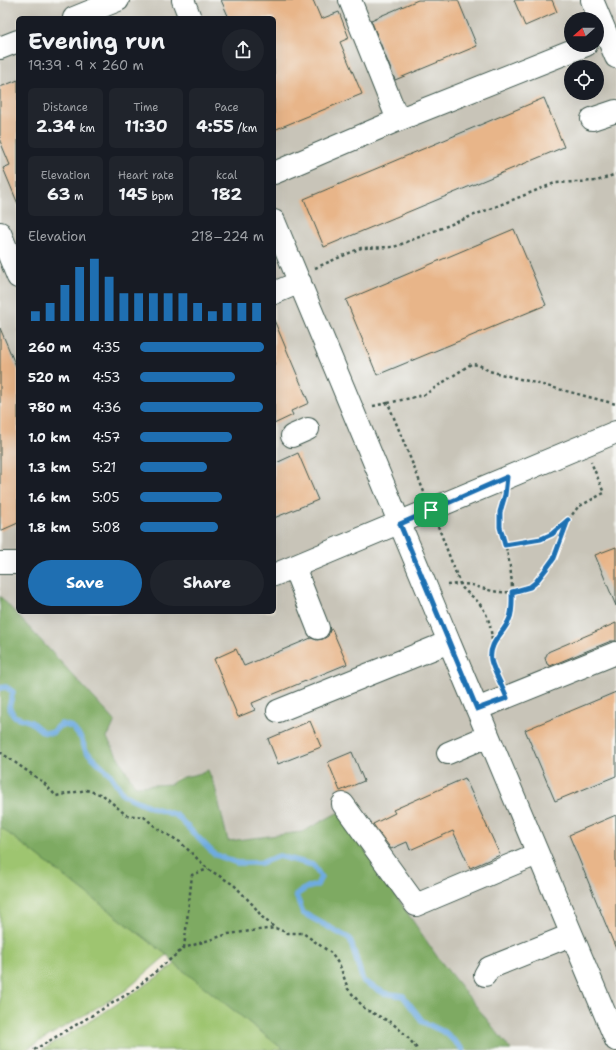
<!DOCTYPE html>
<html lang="en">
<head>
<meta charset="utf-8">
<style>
  :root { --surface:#171b24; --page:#20242c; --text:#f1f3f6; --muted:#9ea1a6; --accent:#1f6fb2 }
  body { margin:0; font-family:"Shantell Sans",sans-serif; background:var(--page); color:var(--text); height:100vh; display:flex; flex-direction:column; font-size:15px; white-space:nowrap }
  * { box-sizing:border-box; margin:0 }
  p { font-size:13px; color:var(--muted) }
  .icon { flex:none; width:22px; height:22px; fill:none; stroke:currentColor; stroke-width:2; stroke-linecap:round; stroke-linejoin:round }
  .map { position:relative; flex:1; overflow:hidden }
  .details { position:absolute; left:16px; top:16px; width:260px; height:598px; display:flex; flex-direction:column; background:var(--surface); border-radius:6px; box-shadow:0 4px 16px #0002 }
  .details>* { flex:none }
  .needle { width:26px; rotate:249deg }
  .controls { position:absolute; left:564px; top:12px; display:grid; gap:8px }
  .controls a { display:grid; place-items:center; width:40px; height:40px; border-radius:50%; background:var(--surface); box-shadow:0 4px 16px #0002; font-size:20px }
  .pin { position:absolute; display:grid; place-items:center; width:34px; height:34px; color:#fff; margin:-17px; border-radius:8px; box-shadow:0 2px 6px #0006 }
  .round { display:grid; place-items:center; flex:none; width:42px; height:42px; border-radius:21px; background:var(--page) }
  .overview { display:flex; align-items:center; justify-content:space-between; height:68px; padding:0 12px }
  h1 { font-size:22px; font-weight:700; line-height:30px }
  .figures { display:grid; grid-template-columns:repeat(3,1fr); gap:6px; height:68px; padding:4px 12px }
  .figures div { display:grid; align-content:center; border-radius:6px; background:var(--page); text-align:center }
  .figures b { font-size:17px; font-weight:700 }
  .figures small { font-size:11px; font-weight:400 }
  .figures p { font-size:11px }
  .chart { height:112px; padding:8px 12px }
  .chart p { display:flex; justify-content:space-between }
  .chart svg { width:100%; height:72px; margin-top:4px; stroke:var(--accent); stroke-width:6 }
  .button { display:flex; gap:8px; margin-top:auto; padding:8px 12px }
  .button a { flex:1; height:46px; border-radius:24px; background:var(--accent); color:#fff; font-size:16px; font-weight:700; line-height:46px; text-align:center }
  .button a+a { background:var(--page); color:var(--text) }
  ul { padding:0 12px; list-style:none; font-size:13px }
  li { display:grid; grid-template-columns:64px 48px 1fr; align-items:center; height:30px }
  li i { height:10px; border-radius:5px; background:var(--accent) }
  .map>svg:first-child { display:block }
</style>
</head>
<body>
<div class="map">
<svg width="616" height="1050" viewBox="0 0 616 1050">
  <rect width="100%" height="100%" fill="#f6f6f2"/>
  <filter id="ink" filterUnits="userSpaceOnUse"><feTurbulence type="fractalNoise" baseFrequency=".025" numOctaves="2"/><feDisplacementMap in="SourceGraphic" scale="8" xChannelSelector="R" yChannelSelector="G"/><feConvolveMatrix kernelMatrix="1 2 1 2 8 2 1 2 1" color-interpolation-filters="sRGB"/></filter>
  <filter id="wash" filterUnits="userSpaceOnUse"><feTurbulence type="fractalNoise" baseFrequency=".012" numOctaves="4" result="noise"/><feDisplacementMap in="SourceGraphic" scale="16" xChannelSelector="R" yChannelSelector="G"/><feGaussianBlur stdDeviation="0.9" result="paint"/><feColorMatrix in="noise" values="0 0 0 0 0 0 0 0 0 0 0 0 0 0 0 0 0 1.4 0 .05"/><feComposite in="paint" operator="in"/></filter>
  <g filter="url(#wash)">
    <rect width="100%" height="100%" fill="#f3ebda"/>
    <!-- industrial -->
    <path fill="#c8c4b8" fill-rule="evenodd" d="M0 0H616V1050H511L438 958 339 813 303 832 228 841 215 787 202 774 176 778 171 784 135 786 107 738 115 721 0 596ZM18 18H274V612H18ZM571 19H597V45H571ZM571 67H597V93H571Z"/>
    <!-- green -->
    <path fill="#9ec570" stroke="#5e8152" d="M0 827 167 955 125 991 25 1050H0Z
      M175 964 284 1050H42C87 1023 132 996 175 964Z"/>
    <!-- forest -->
    <path fill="#7eaa62" stroke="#4e744b" d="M0 596 115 721 107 738 135 786 171 784C181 774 196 777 208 770L215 787 228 841 302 832 339 812 438 958 511 1050H284L175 964 167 955 0 827Z"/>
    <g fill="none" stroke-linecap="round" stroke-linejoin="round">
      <!-- stream -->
      <path stroke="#6eabe0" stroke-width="5.5" d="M0 688 6 687 13 692 9 707 14 716 31 722 43 732 52 733 61 724 72 727 81 738 86 751 109 773 124 795 153 808 176 815 214 854 237 863H261L279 856 313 865 321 877 317 885 306 888 296 895 303 913 350 939 363 981 384 993 403 996 423 1022 446 1033 463 1050"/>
    </g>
    <g id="blocks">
      <!-- building -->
      <path fill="#e8b589" d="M221 0H313L321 19 339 12 349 38 340 42 362 94 274 130V18H229Z
        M418 0H458L477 46 395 80 371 20Z
        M514 0H552L557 12 525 26Z
        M18 80V204L3 168 10 165 0 141V87Z
        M544 98 564 147 324 247 304 199Z
        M514 229 546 305 377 375 346 300Z
        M274 320 309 403 291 411 293 415 274 424Z
        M0 328 18 371V523L0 531Z
        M298 453 318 500 274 518V464Z
        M616 547V606L595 555Z
        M616 623V641H611L550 666 547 664 545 658 548 652 550 651Z
        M332 629 347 664 252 703 255 710 238 717 214 659 236 649 244 666 311 638 317 640 323 639 328 636 330 630Z
        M616 692V776L555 801 525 730Z
        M310 721 321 747 278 764 268 739Z
        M352 752 364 781 340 791 328 762Z
        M465 778 500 855 470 868 453 831 410 850 407 842 391 849 373 824 395 813 393 810Z
        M616 815V949L569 835Z"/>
    </g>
  </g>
  <g filter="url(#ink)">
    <use href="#blocks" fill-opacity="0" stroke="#3f574d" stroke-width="1"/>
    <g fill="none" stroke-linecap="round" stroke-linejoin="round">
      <defs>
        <path id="minor" d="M183 0 190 18
          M350 0 398 120
          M592 0 616 57
          M74 18 118 0
          M0 48 18 41
          M592 119 616 111
          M274 173 398 120 586 45
          M274 221 449 642
          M0 233 18 277
          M274 293 300 282
          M292 436 308 429
          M0 563H18
          M294 567 318 628
          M274 575 616 432
          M477 709 616 653
          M278 711 449 642 616 1040
          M448 753 488 736
          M343 804 416 905 537 854
          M485 975 489 968 571 935"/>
      </defs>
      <!-- minor casing -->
      <use href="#minor" stroke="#3f574d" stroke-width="24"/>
      <!-- path -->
      <path stroke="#3f574d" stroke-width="2.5" stroke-dasharray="3 3" stroke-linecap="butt" d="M315 268 361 248 394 247 555 183 597 181 616 174
        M373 406 388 403
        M424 492 388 403 424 395 471 364 479 365 489 371 616 404
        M438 526 460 584C463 590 468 593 473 597 489 611 492 628 492 648
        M505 545 541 539 552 534 568 521
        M447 585C457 584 469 583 478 587 492 591 498 593 512 592 512 582 511 571 509 561 505 537 495 526 503 500
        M500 680C494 665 487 654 497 639 501 632 506 627 509 620 513 612 512 601 512 592L530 587 535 583 554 558 568 520 578 507 604 493 591 462
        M0 752 43 782 56 796 86 790 103 795 126 815 144 817 157 828 180 842 208 869 234 885 254 906 262 917 275 928 288 933H303L331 953 340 966 348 989 365 1009 392 1023 406 1035 418 1050
        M184 948 192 875 208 869
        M34 1050 131 992 184 948 228 934 275 928"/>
      <!-- minor -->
      <use href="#minor" stroke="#fff" stroke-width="22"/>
    </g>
  </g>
  <g fill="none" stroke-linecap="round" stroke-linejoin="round" filter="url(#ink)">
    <defs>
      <path id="route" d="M507 477 505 495 500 512V527L505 545 541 539 552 534 568 520 554 558 546 569 535 583 530 587 512 592C512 601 513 612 509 620 504 633 488 643 491 660 493 670 503 687 507 698L477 709 400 524Z"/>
    </defs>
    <!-- route casing -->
    <use href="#route" stroke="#fff" stroke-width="8"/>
    <!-- route -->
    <use href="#route" stroke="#1f6fb2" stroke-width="5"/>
  </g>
</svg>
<div class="controls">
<a><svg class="needle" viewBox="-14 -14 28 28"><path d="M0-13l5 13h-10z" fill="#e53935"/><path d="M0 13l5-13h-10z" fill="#9ea1a6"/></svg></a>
<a><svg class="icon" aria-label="locate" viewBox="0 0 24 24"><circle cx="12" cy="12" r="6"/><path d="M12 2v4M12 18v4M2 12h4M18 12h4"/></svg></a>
</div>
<div class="pin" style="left:431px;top:510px;background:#1e9e55"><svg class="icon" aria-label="arrive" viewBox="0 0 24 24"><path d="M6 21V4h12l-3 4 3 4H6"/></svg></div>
<section class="details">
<div class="overview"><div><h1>Evening run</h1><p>19:39 · 9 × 260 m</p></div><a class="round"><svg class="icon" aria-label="share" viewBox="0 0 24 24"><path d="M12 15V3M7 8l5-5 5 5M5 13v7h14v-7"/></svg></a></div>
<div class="figures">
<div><p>Distance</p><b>2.34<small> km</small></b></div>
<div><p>Time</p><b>11:30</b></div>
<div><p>Pace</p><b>4:55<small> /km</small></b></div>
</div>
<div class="figures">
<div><p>Elevation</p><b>63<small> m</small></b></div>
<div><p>Heart rate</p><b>145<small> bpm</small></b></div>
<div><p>kcal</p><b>182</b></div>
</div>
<div class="chart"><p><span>Elevation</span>218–224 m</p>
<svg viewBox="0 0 160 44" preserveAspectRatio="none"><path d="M5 44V38M15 44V33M25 44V22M35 44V11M45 44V6M55 44V17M65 44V27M75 44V27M85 44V27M95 44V27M105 44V27M115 44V33M125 44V38M135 44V33M145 44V33M155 44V33"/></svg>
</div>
<ul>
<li><b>260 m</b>4:35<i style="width:100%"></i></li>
<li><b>520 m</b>4:53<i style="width:77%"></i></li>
<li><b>780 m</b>4:36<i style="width:99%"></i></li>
<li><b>1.0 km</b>4:57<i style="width:74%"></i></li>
<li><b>1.3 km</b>5:21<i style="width:54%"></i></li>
<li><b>1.6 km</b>5:05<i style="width:66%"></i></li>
<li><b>1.8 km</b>5:08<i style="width:63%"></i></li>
</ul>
<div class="button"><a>Save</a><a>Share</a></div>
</section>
</div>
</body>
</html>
